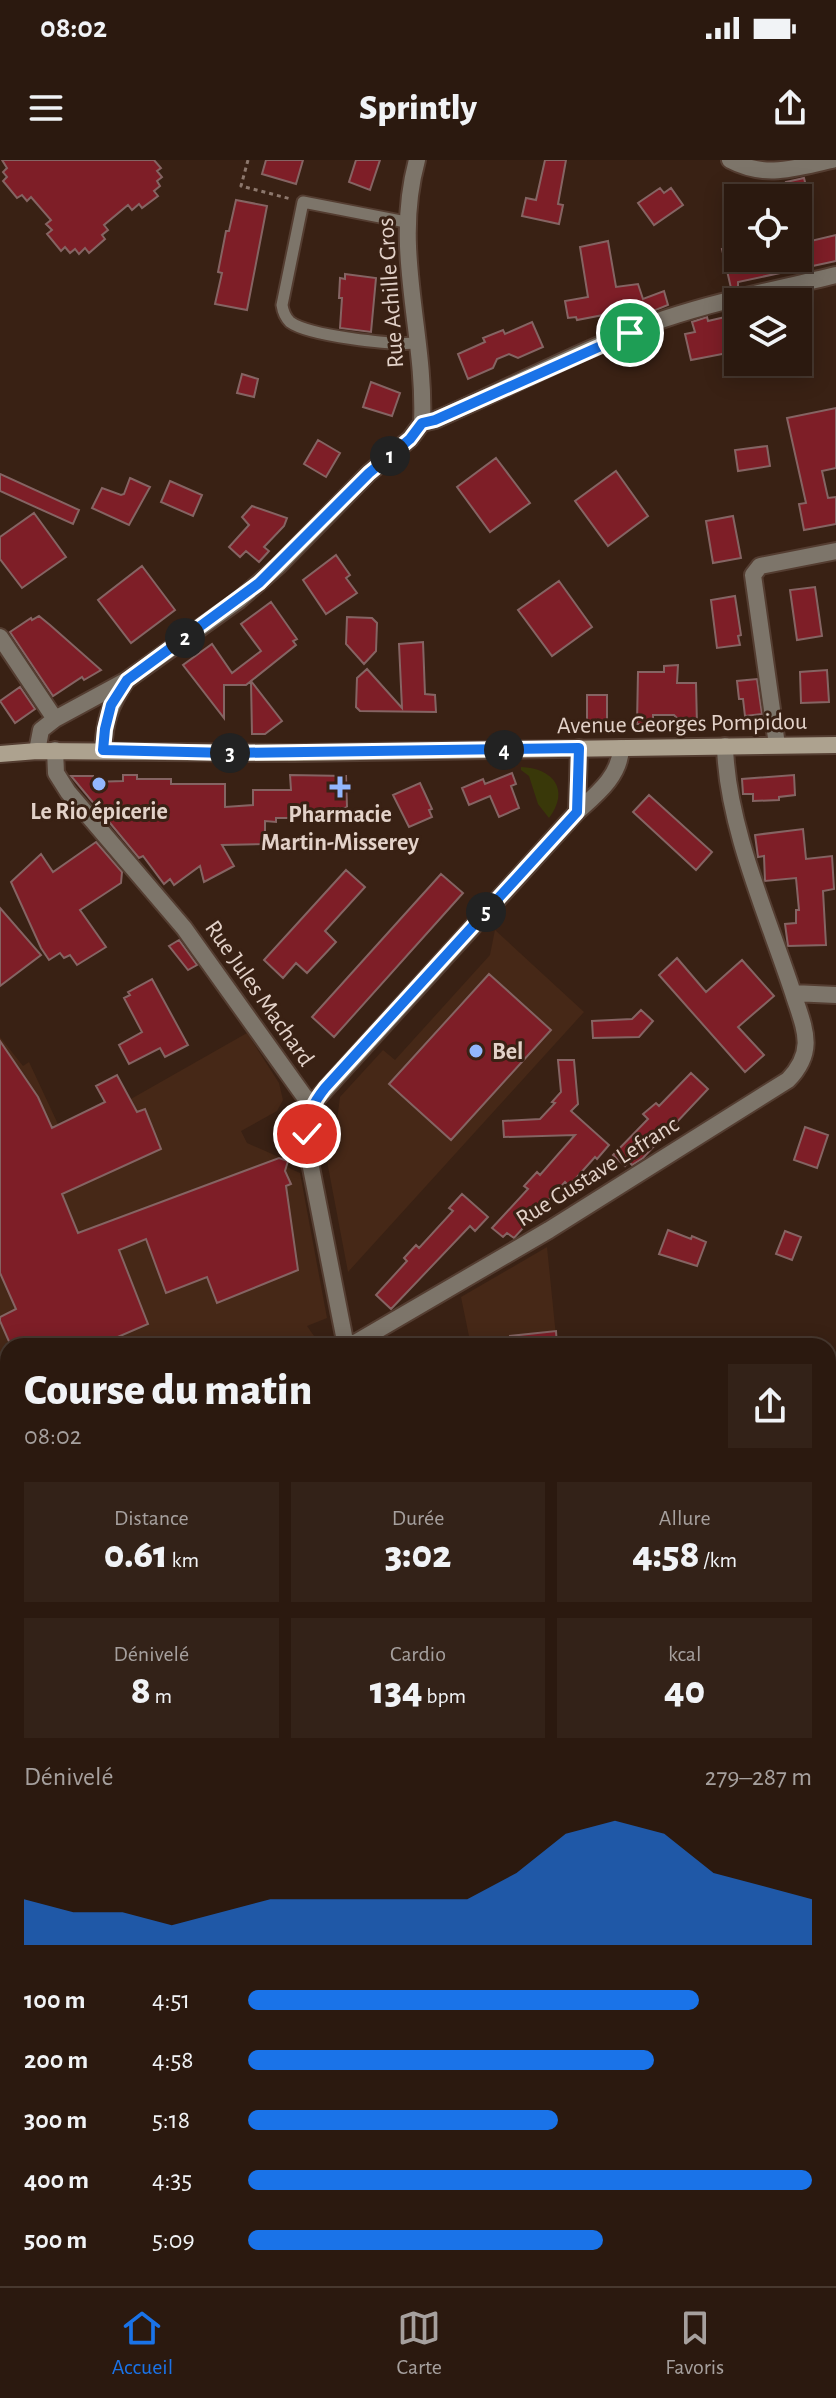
<!DOCTYPE html>
<html lang="fr">
<head>
<meta charset="utf-8">
<style>
  :root { --surface:#2b190f; --page:#332218; --text:#f1f3f6; --muted:#a6a09e; --line:#47382f; --accent:#1a73e8 }
  body { margin:0; font-family:"Alegreya Sans",sans-serif; background:var(--page); color:var(--text); height:100vh; display:flex; flex-direction:column; font-size:30px; white-space:nowrap }
  * { box-sizing:border-box; margin:0 }
  p { font-size:26px; color:var(--muted) }
  .icon { flex:none; width:44px; height:44px; fill:none; stroke:currentColor; stroke-width:2; stroke-linecap:round; stroke-linejoin:round }
  .map { position:relative; flex:1; overflow:hidden }
  .panel { position:absolute; left:0px; top:1178px; width:836px; height:948px; display:flex; flex-direction:column; background:var(--surface); border-radius:24px 24px 0 0; box-shadow:0 4px 20px #0003,0 0 0 2px var(--line) }
  .panel>* { flex:none }
  .tools { position:absolute; left:724px; top:24px; display:grid; gap:16px }
  .tools a { display:grid; place-items:center; width:88px; height:88px; border-radius:0px; background:var(--surface); box-shadow:0 4px 20px #0003,0 0 0 2px var(--line); font-size:40px }
  .pin { position:absolute; display:grid; place-items:center; width:68px; height:68px; color:#fff; margin:-34px; border:4px solid #fff; border-radius:50%; box-shadow:0 2px 8px #0007 }
  .km { position:absolute; width:40px; height:40px; margin:-20px; border-radius:50%; background:#222; color:#fff; font-size:22px; line-height:40px; text-align:center }
  .round { display:grid; place-items:center; flex:none; width:84px; height:84px; border-radius:0px; background:var(--page) }
  .headline { display:flex; align-items:center; justify-content:space-between; height:136px; padding:0 24px }
  h1 { font-size:44px; font-weight:800; line-height:60px }
  .stats { display:grid; grid-template-columns:repeat(3,1fr); gap:12px; height:136px; padding:8px 24px }
  .stats div { display:grid; align-content:center; border-radius:0px; background:var(--page); text-align:center }
  .stats b { font-size:40px; font-weight:800 }
  .stats small { font-size:22px; font-weight:400 }
  .stats p { font-size:22px }
  .chart { height:224px; padding:16px 24px }
  .chart p { display:flex; justify-content:space-between }
  .chart svg { width:100%; height:144px; margin-top:8px; fill:var(--accent); opacity:.7 }
  ul { padding:0 24px; list-style:none; font-size:26px }
  li { display:grid; grid-template-columns:128px 96px 1fr; align-items:center; height:60px }
  li i { height:20px; border-radius:10px; background:var(--accent) }
  .status { display:flex; justify-content:space-between; align-items:center; height:56px; padding:0 40px; background:var(--surface); direction:ltr }
  .status svg { height:22px; fill:currentColor }
  header { display:flex; justify-content:space-between; align-items:center; height:104px; padding:0 24px; background:var(--surface); font-size:36px; font-weight:800 }
  .dock { display:flex; justify-content:space-around; align-items:center; height:112px; border-top:2px solid var(--line); background:var(--surface); font-size:22px; color:var(--muted) }
  .dock a { display:grid; justify-items:center; gap:4px }
  .dock .current { color:var(--accent) }
  .map>svg:first-child { display:block }
</style>
</head>
<body>
<div class="status"><b>08:02</b><svg viewBox="0 0 49 12"><path d="M0 12V9h3v3zM5 12V6h3v6zM10 12V3h3v9zM15 12V0h3v12zM26 1h20v11H26zM47 4h2v5h-2z"/></svg></div>
<header><svg class="icon" aria-label="menu" viewBox="0 0 24 24"><path d="M4 6h16M4 12h16M4 18h16"/></svg>Sprintly<svg class="icon" aria-label="share" viewBox="0 0 24 24"><path d="M12 15V3M7 8l5-5 5 5M5 13v7h14v-7"/></svg></header>
<div class="map">
<svg width="836" height="2126" viewBox="0 0 836 2126">
  <rect width="100%" height="100%" fill="#392114"/>
  <!-- built -->
  <path fill="#462817" d="M495 770 584 852 348 1112 327 1001 332 999 340 937 383 890 395 900 490 795Z
    M247 873 279 923 283 940 277 951 241 971 247 983 288 1001 287 1007 300 1013 327 1158 307 1166 321 1186H8V1400L0 1399V877L23 906 29 902 64 977Z
    M547 1087 557 1186H471L461 1137Z
    M195 2118H420L419 2126H191Z"/>
  <!-- green -->
  <path fill="#393809" d="M521 607C552 608 571 629 549 658L538 644 529 616 521 610Z"/>
  <!-- building -->
  <path fill="#7e1e27" stroke="#856463" stroke-width="2" d="M2 0H154L161 8 157 11 162 17 157 21 160 26 154 31 158 36 142 48 139 44 132 50 128 45 104 65 108 70 102 75 105 79 89 93 85 88 79 94 75 89 70 93 65 87 61 91 47 74 52 70 46 64 51 60 31 37 27 41 22 35 17 38 3 21 7 17 3 12 7 8Z
    M266 0H303L296 24 262 14Z
    M356 0H380L370 30 349 22Z
    M545 0H566L558 44 563 45 559 64 522 56 526 38 536 40Z
    M804 18 809 38H790L786 22Z
    M660 28 664 33 671 28 683 45 654 65 638 43Z
    M236 40 267 46 247 150 215 144 222 113 218 112 226 71H229Z
    M836 75V101L738 122V127L731 128 722 89 738 86V98H798V84Z
    M608 81 616 127 638 124 643 139 664 131 668 145 636 158 634 151 624 154V151L577 160 576 157 568 158 565 141 588 137 580 87Z
    M345 114 376 118 371 172 340 168 342 138H339L340 118 345 119Z
    M738 154V191L691 200 685 174 695 172 692 162 707 157 708 161Z
    M532 162 543 187 518 198 509 194 497 199 493 208 468 219 458 194 485 182 483 178 503 170 505 174Z
    M242 214 258 219 254 237 237 233Z
    M371 222 400 233 392 256 363 247Z
    M836 248V308L822 311 828 338 836 337V364L804 370 799 344 806 343 787 258Z
    M318 280 340 293 326 317 304 304Z
    M767 286 770 306 738 311 735 290Z
    M496 298 530 343 490 372 457 327Z
    M616 311 648 356 608 386 575 341Z
    M0 314 79 350 73 364 0 331Z
    M130 318 150 327 129 365 92 348 102 328 121 335 124 334Z
    M170 321 202 335 193 356 161 342Z
    M252 346 287 358 284 366 264 387 269 391 259 402 246 391 240 397 229 387 249 365 242 357Z
    M34 353 66 397 22 428 0 399V377Z
    M733 356 741 398 713 403 706 361Z
    M336 395 350 415 346 418 357 433 326 454 303 420Z
    M142 406 175 450 131 483 98 440Z
    M559 421 592 467 552 496 518 450Z
    M815 427 822 476 797 480 790 430Z
    M735 436 741 475 738 476 740 485 717 488 711 440Z
    M271 442 297 479 293 481 296 485 251 521 282 561 265 574H252L251 521 246 525H224V558L183 505 212 484 232 513 261 491 241 464Z
    M39 456 50 465 101 510 84 520 82 517 53 536 10 472 31 458 32 460Z
    M347 457 372 458 377 463 376 491 364 504 346 484Z
    M423 482 425 534 435 535 436 552 360 551 356 547 357 518 367 509 402 548 399 484Z
    M678 505 677 523H696L697 565H684L674 555H653V564H637L638 512H664V506Z
    M827 510 829 542 801 543 800 512Z
    M757 519 762 554 745 556 743 539H739L737 521Z
    M20 527 35 549 15 563 0 541Z
    M587 535H607V561H587Z
    M512 613 516 624 511 626 519 648 499 657 490 636 469 645 462 628 483 619 485 624Z
    M123 615H137V619H171V624H225V647L253 645V630H291L290 615 346 616 347 647 326 656 289 655V658H276V662L265 661V684L222 685 234 706 204 722 200 706 174 725 170 719 164 724 143 696 139 698 71 616H93V622L123 621Z
    M794 615 795 635 779 637V640L753 641V634H743L742 619Z
    M420 623 432 649 429 650 432 657 409 667 393 635Z
    M649 635 712 692 696 710 633 652Z
    M803 669 806 699 832 696 834 729 823 731 826 785 788 786 785 764 796 763V750H799L796 718 765 721 764 696 758 697 755 675Z
    M96 682 122 712 121 723 80 750 106 787 77 805 70 795 64 798 60 793 49 800 41 788 11 722 41 694 53 712Z
    M346 710 365 727 325 771 336 782 307 813 296 803 283 818 264 800Z
    M441 714 463 733 334 877 312 857Z
    M0 748 41 795 0 826Z
    M179 780 197 805 188 810 169 786Z
    M677 798 706 832 742 800 774 836 738 867 764 895 745 912 659 815Z
    M489 814 551 870 451 980 389 924Z
    M152 819 188 885 165 897 160 888 129 904 119 885 142 872 124 838 130 835 128 832Z
    M641 850 653 861 639 877 593 878 592 861 632 859Z
    M0 881 38 937 52 968 105 942 96 926 117 915 137 952 145 949 161 989 62 1034 78 1073 279 998 288 1001 285 1011 291 1024 286 1026 298 1110 217 1143 207 1117 166 1133 146 1079 119 1090 148 1164 106 1182 108 1186H11L0 1161V1157L16 1149 0 1113Z
    M558 900H574L578 944 571 951 609 985 597 999 595 997 569 1026 565 1022 514 1078 507 1073 503 1077 492 1068 528 1029 524 1026 537 1012 540 1015 575 975 504 977 503 961 540 959 555 943 552 942 561 932Z
    M691 913 708 929 643 998 632 1005 629 1002 625 1006 613 995 648 959 643 954 656 943 659 946Z
    M805 967 828 975 817 1008 794 1000Z
    M462 1034 488 1057 475 1071 470 1066 391 1149 376 1135 407 1101 404 1098 416 1085 419 1088 453 1051 449 1048Z
    M668 1070 691 1079 692 1076 706 1082 697 1106 659 1094Z
    M785 1071 801 1077 792 1100 776 1094Z
    M556 1171 557 1186H511L510 1176Z"/>
  <g fill="none" stroke-linecap="round" stroke-linejoin="round">
    <defs>
      <path id="lane" d="M406 62 303 42 282 145C283 152 285 157 290 162 309 176 392 185 416 183
        M0 1831 8 1830"/>
      <path id="street" d="M417 0C392 91 426 173 422 263
        M730 0C766 19 795 8 832 0
        M0 477 55 559
        M777 585 753 415 760 406 836 391
        M725 586C727 666 768 757 793 833L836 835
        M579 588 577 652C597 634 620 616 621 588
        M55 590 56 613 68 632 184 768 304 936 313 943
        M103 590C105 560 109 547 126 521
        M37 591 41 570 55 559 127 520 239 440 278 406 369 313 410 279 422 263 435 260C511 227 586 187 664 159 720 140 779 129 836 115
        M346 1185 357 1182 549 1070 788 920C817 890 804 868 793 833
        M346 1186 307 987 308 964 313 943 577 652
        M828 1300 836 1293
        M0 1408H8
        M828 1507 836 1509
        M828 1595 836 1594
        M828 1656H836
        M828 1903H836
        M0 1913 8 1918
        M812 2118 819 2126
        M45 2126 49 2118
        M467 2126V2118"/>
      <path id="secondary" d="M0 594 37 591 294 593 836 585"/>
    </defs>
    <!-- lane casing -->
    <use href="#lane" stroke="#543d31" stroke-width="15"/>
    <!-- street casing -->
    <use href="#street" stroke="#543d31" stroke-width="20"/>
    <!-- secondary casing -->
    <use href="#secondary" stroke="#543d31" stroke-width="20"/>
    <!-- path -->
    <path stroke="#8d786d" stroke-width="3" stroke-dasharray="4 4" stroke-linecap="butt" d="M248 0 241 26 291 39
      M388 2120 398 2126
      M125 2126 129 2118"/>
    <!-- lane -->
    <use href="#lane" stroke="#7d756a" stroke-width="11"/>
    <!-- street -->
    <use href="#street" stroke="#7d756a" stroke-width="16"/>
    <!-- secondary -->
    <use href="#secondary" stroke="#ada28f" stroke-width="16"/>
    <!-- rail -->
    <path stroke="#a49186" stroke-width="5" stroke-dasharray="16 8" stroke-linecap="butt" d="M828 1340 836 1333
      M223 2126 227 2118
      M250 2126 255 2118"/>
  </g>
  <g fill="none" stroke-linecap="round" stroke-linejoin="round">
    <defs>
      <path id="route" d="M307 974C308 954 313 943 325 928L577 652 579 588 229 593 103 590 105 569 111 545 127 520 259 423 369 313 410 279 422 263 435 260 630 173"/>
    </defs>
    <!-- route casing -->
    <use href="#route" stroke="#fff" stroke-width="16"/>
    <!-- route -->
    <use href="#route" stroke="#1a73e8" stroke-width="10"/>
  </g>
  <!-- markers -->
  <g fill="#92b7fd" stroke="#392114" stroke-width="3">
    <circle cx="99" cy="624" r="8"/>
    <path d="M336 615h8v8h8v8h-8v8h-8v-8h-8v-8h8z"/>
    <circle cx="476" cy="891" r="8"/>
  </g>
  <g text-anchor="middle" stroke-width="6" stroke-linejoin="round" paint-order="stroke">
    <!-- street labels -->
    <g font-size="24" fill="#e3d2c9" stroke="#392114">
      <text transform="translate(390 133) rotate(-94)" y="8">Rue Achille Gros</text>
      <text transform="translate(682 563) rotate(-1)" y="8">Avenue Georges Pompidou</text>
      <text transform="translate(260 833) rotate(55)" y="8">Rue Jules Machard</text>
      <text transform="translate(597 1011) rotate(-32)" y="8">Rue Gustave Lefranc</text>
    </g>
    <!-- poi labels -->
    <g font-size="24" font-weight="bold" fill="#e3d2c9" stroke="#392114">
      <text x="99" y="659">Le Rio épicerie</text>
      <text x="340" y="662">Pharmacie<tspan x="340" dy="28">Martin-Misserey</tspan></text>
      <text x="492" y="899" text-anchor="start">Bel</text>
    </g>
  </g>
</svg>
<div class="tools">
<a><svg class="icon" aria-label="locate" viewBox="0 0 24 24"><circle cx="12" cy="12" r="6"/><path d="M12 2v4M12 18v4M2 12h4M18 12h4"/></svg></a>
<a><svg class="icon" aria-label="layers" viewBox="0 0 24 24"><path d="M12 4l9 5-9 5-9-5zM3 14l9 5 9-5"/></svg></a>
</div>
<div class="pin" style="left:630px;top:173px;background:#1e9e55"><svg class="icon" aria-label="arrive" viewBox="0 0 24 24"><path d="M6 21V4h12l-3 4 3 4H6"/></svg></div>
<div class="pin" style="left:307px;top:974px;background:#d93025"><svg class="icon" aria-label="check" viewBox="0 0 24 24"><path d="M5 12l5 5 9-10"/></svg></div>
<b class="km" style="left:390px;top:296px">1</b>
<b class="km" style="left:185px;top:478px">2</b>
<b class="km" style="left:230px;top:593px">3</b>
<b class="km" style="left:504px;top:590px">4</b>
<b class="km" style="left:486px;top:752px">5</b>
<section class="panel">
<div class="headline"><div><h1>Course du matin</h1><p>08:02</p></div><a class="round"><svg class="icon" aria-label="share" viewBox="0 0 24 24"><path d="M12 15V3M7 8l5-5 5 5M5 13v7h14v-7"/></svg></a></div>
<div class="stats">
<div><p>Distance</p><b>0.61<small> km</small></b></div>
<div><p>Durée</p><b>3:02</b></div>
<div><p>Allure</p><b>4:58<small> /km</small></b></div>
</div>
<div class="stats">
<div><p>Dénivelé</p><b>8<small> m</small></b></div>
<div><p>Cardio</p><b>134<small> bpm</small></b></div>
<div><p>kcal</p><b>40</b></div>
</div>
<div class="chart"><p><span>Dénivelé</span>279–287 m</p>
<svg viewBox="0 0 160 44" preserveAspectRatio="none"><path d="M0 44V30L10 34L20 34L30 38L40 34L50 30L60 30L70 30L80 30L90 30L100 22L110 10L120 6L130 10L140 22L150 26L160 30V44z"/></svg>
</div>
<ul>
<li><b>100 m</b>4:51<i style="width:80%"></i></li>
<li><b>200 m</b>4:58<i style="width:72%"></i></li>
<li><b>300 m</b>5:18<i style="width:55%"></i></li>
<li><b>400 m</b>4:35<i style="width:100%"></i></li>
<li><b>500 m</b>5:09<i style="width:63%"></i></li>
</ul>
</section>
</div>
<nav class="dock">
<a class="current"><svg class="icon" aria-label="home" viewBox="0 0 24 24"><path d="M3 11l9-7 9 7M6 9v11h12V9"/></svg>Accueil</a>
<a><svg class="icon" aria-label="map" viewBox="0 0 24 24"><path d="M3 6l6-2 6 2 6-2v14l-6 2-6-2-6 2zM9 4v14M15 6v14"/></svg>Carte</a>
<a><svg class="icon" aria-label="saved" viewBox="0 0 24 24"><path d="M7 4h10v16l-5-4-5 4z"/></svg>Favoris</a>
</nav>
</body>
</html>
